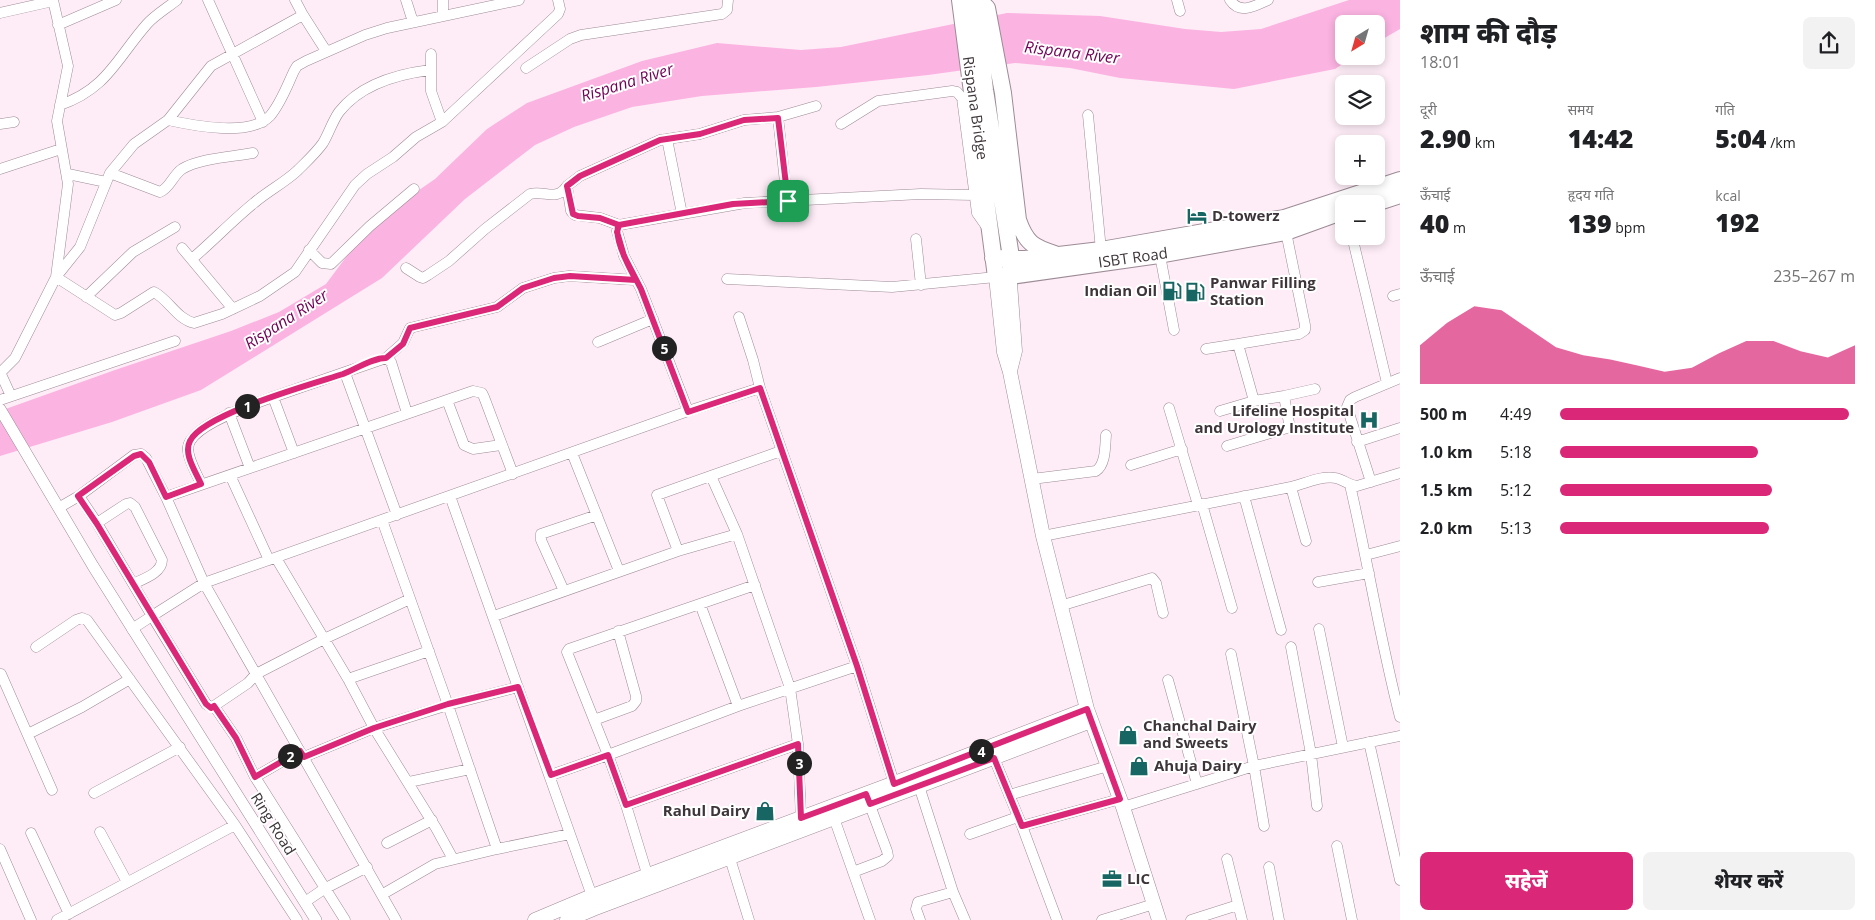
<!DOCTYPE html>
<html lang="hi">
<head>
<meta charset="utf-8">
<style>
  :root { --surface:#fff; --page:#f2f2f2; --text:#202124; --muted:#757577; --accent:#db2777 }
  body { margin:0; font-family:"Open Sans","Noto Sans Devanagari",sans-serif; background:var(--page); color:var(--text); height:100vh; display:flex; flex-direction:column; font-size:19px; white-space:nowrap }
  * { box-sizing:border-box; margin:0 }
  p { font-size:16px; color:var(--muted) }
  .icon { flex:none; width:28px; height:28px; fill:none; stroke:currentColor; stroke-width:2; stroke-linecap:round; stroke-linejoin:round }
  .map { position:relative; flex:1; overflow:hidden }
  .details { display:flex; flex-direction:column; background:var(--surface); width:475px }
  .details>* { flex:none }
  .needle { width:32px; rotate:217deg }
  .fabs { position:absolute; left:1335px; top:15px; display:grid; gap:10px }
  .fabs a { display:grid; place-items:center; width:50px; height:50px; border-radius:8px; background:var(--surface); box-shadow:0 2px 8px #0003; font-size:25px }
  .pin { position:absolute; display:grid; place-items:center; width:42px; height:42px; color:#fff; margin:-21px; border-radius:10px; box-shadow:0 2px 8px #0006 }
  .km { position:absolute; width:25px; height:25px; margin:-12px; border-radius:50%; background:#222; color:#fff; font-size:14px; line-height:25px; text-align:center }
  .round { display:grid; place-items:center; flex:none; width:52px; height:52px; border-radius:8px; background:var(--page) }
  .head { display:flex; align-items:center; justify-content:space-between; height:85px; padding:0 20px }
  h1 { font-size:28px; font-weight:800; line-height:38px }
  .stats { display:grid; grid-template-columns:repeat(3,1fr); gap:8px; height:85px; padding:5px 20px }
  .stats div { display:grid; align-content:center }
  .stats b { font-size:25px; font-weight:800 }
  .stats small { font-size:14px; font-weight:400 }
  .stats p { font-size:14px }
  .chart { height:140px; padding:10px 20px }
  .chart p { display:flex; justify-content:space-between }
  .chart svg { width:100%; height:90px; margin-top:5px; fill:var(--accent); opacity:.7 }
  .primary-button { display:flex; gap:10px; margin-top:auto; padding:10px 20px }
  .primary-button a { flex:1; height:58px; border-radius:8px; background:var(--accent); color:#fff; font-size:20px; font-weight:800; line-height:58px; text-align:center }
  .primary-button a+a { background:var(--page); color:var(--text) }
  ul { padding:0 20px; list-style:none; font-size:16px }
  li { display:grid; grid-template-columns:80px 60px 1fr; align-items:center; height:38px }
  li i { height:12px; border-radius:6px; background:var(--accent) }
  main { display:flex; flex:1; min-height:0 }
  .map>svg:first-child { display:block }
</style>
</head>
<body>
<main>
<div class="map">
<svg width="1400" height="920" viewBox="0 0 1400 920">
  <rect width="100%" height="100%" fill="#feedf7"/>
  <!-- water -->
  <path fill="#fbb3e1" d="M1349 0H1400V29L1376 43V24H1344V56H1355L1335 69 1234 89 1120 78 1070 68 1015 63 928 75 816 87 702 96 632 107 574 127 535 145 465 199 382 278 201 390 112 422 0 456V411L115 370 231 331 279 312 326 284 358 241 409 197 435 179 487 129 527 103 642 61 717 43 801 50 841 47 1007 13 1100 16 1185 29 1221 32 1261 29Z"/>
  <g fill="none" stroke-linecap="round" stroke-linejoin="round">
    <defs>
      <path id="minor" d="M53 0 68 66 57 121 68 184 56 277 115 315 121 313 154 292C169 300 177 319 194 323L222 314 260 296 295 272 355 185 367 174 393 157 416 137 442 122 558 14 560 9 558 0
        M208 0 263 122
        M295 0 303 15 326 51
        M406 0 413 22
        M1177 0 1180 11
        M1230 0C1240 15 1255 6 1268 0
        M0 13 53 1
        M443 15V0
        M58 25 116 0
        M431 54V91L442 122
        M526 68 570 39 581 35 722 14 727 10 728 0
        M60 105C107 89 117 58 147 24 155 15 167 8 177 0
        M1088 115 1101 250
        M168 120 211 66 303 15
        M0 124 14 122
        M841 124 878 101 952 91 957 92 962 98 977 213 989 230
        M667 139 700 134 744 120 778 117
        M0 169 61 149
        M110 173 160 192C170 188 173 175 182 169 200 158 232 157 253 153
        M68 174 106 182
        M787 201 778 117 816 106
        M619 225 600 218 575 215 571 211 567 186 580 176 660 140 667 139 682 214
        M1352 236 1387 383
        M916 239 921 285
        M182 248 233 309
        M309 250 322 263 331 264 370 226 414 189
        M1159 250 1174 330
        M192 259C213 241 233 220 254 203 268 191 284 183 297 171 306 162 316 153 323 143 329 133 332 122 339 112 360 85 398 74 430 70
        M406 268 420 277 423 278 428 275 449 261 485 229 530 194C545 190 556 202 567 186
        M727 279 892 287 996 277
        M1393 296 1400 294
        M86 297 133 252 175 227
        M739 317 753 360 760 388
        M598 342 653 319
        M1238 344 1299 334 1305 330V325L1286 232
        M1206 349 1238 344 1254 401 1284 396 1289 423 1287 428 1227 446
        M386 358 403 343 410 328 497 307 523 288 554 278 569 276 636 280
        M0 372 11 396
        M0 373 15 358 56 277 80 247 110 173 134 144 168 120C195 126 250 137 270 116 281 103 287 86 294 71L297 66 306 61 365 35 387 28 519 0
        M345 373 397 515
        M1284 396 1315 389
        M273 397 386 358 391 362 407 413
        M0 400 175 341
        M447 400 464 445 473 449 501 445
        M1169 408 1198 505
        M688 411 641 289 624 256 617 231 619 225 745 203 921 194 974 195
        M1220 411 1254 401
        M229 413 250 468
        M1357 442 1400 428
        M572 453 619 571
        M1131 465 1182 449
        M230 475 269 560
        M711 476 737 534 790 688 798 744 801 818
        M1032 479 1096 471C1106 464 1105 446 1106 435
        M1371 482 1347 407 1350 400 1355 397 1400 378
        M201 484C197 474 187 458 188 447 191 425 254 404 273 397L294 453
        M1350 485C1368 562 1380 640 1400 717
        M1291 487 1306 541
        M79 496 97 523
        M450 496 592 896
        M1244 496 1281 630
        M166 497 473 391 482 393 484 397 513 474
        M1202 504 1232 608
        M60 507 79 496 134 455 141 454 146 458 166 497 204 583 396 920
        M382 520 448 705 497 849
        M1043 536 1291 487C1304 484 1322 475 1335 478 1343 479 1348 485 1357 486L1400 473
        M678 551 657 495 781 451
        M1366 555 1400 546
        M276 558 348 679 374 728 436 828 453 859
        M1318 582 1369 573
        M564 591 541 540V534L597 515
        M700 604 738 706
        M1060 606 1152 578 1156 583 1163 613
        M494 616 678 551 737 534
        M132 629 152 616 97 523 126 504 130 503 135 507 162 560C162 573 143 579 133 584
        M1319 629 1343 747
        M36 647 76 620 82 618 87 620 235 825 297 920
        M1291 647 1311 754 1317 806
        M1231 654 1254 766 1264 826
        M1 674 52 790
        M348 679 429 651
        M1168 680 1197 784
        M214 706 248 683 256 674 324 639 410 599
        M594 720 632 706 636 701V696L618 631
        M28 734 82 707 130 679
        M1369 742 1400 880
        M300 751 255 777 236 738 214 706 211 707 206 704 152 616 204 583 688 411 760 388 857 666 894 783
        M304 757 374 728 448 705 518 687
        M994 758 1022 826 1120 799
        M551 775 608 755 567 652 569 649 755 585
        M255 777 345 920
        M409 782 470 769
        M919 786 953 892 965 920
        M94 793 180 747
        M1009 795 1108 766
        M626 805 608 755 738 706 857 666
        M1123 807 1254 766 1400 736
        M834 818 870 920
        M1022 826 1057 920
        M100 832 127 882
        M31 833 69 914
        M970 834 1018 817
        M387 843 432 820
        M1337 846 1352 920
        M0 849 31 920
        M728 852 749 920
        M1227 859 1242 920
        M1269 867 1279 920
        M853 872 882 861 888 856 887 851 868 800
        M648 877 626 805 798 744
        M383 894 435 864 497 849 570 834
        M305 902 324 889 367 867
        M57 920 235 825
        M920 920 916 909 918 902 953 892
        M1102 920 1154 904
        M1191 920 1238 905"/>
      <path id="tertiary" d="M0 409 93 566 316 920"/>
      <path id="secondary" d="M996 277 1004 352 1010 372 1043 536 1087 709 1123 807 1159 920
        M1010 371 1015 351 1010 283 1011 276
        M535 920 592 896 940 766 1087 709
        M567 920 593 909 1091 721"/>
      <path id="trunk" d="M960 0 996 277 1011 276 1159 255 1286 232 1344 211
        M979 0 987 8 1003 93 1018 220C1026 243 1033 247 1055 254
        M975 4 985 90 1011 257V269
        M1373 204 1400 195
        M993 258 1025 259 1101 250 1284 218 1400 180"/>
    </defs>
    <!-- minor casing -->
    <use href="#minor" stroke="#9d8b96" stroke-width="11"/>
    <!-- tertiary casing -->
    <use href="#tertiary" stroke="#9d8b96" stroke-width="12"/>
    <!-- secondary casing -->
    <use href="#secondary" stroke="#9d8b96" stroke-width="15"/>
    <!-- trunk casing -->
    <use href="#trunk" stroke="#9d8b96" stroke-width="18"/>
    <!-- minor -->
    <use href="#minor" stroke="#fff" stroke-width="10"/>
    <!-- tertiary -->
    <use href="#tertiary" stroke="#fff" stroke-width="11"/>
    <!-- secondary -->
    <use href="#secondary" stroke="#fff" stroke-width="14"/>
    <!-- trunk -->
    <use href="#trunk" stroke="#fff" stroke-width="16"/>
  </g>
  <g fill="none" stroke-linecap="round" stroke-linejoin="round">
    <defs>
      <path id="route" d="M788 201 733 204 619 225C612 235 630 269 636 280L570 276 554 278 523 288 497 307 410 328 403 344 386 358C372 358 356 369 343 374 312 384 203 414 190 441 183 454 196 472 201 484L166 497 149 462 141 454 134 456 78 496 97 524 206 704 211 708 214 706 236 738 255 777 300 751 304 757 374 728 448 704 518 687 551 775 608 755 626 805 798 744 801 818 866 794 870 804 994 758 1022 826 1120 799 1087 709 894 784 857 666 760 388 688 412 641 289 624 256 617 232 619 225 600 218 578 216 573 214 567 186 580 176 660 140 700 134 744 120 778 118 788 201"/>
    </defs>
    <!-- route casing -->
    <use href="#route" stroke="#fff" stroke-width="10"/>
    <!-- route -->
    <use href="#route" stroke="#db2777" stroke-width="6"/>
  </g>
  <!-- icons -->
  <defs>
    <symbol id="hotel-bare" viewBox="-9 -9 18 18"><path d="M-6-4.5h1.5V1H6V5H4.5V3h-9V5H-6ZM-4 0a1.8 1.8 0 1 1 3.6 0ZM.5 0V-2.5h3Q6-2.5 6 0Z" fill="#186663" stroke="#fff" stroke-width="2.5" paint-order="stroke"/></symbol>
    <symbol id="fuel-bare" viewBox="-9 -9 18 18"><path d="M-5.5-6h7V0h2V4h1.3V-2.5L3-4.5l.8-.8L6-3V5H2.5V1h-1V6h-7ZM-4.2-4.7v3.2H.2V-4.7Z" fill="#186663" stroke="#fff" stroke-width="2.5" paint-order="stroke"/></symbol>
    <symbol id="hospital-bare" viewBox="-9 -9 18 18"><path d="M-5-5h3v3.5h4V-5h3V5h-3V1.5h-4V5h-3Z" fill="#186663" stroke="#fff" stroke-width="2.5" paint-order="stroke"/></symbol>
    <symbol id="shop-bare" viewBox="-9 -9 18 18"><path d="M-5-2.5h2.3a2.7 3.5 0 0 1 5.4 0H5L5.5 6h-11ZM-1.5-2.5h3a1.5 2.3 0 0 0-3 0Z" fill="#186663" stroke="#fff" stroke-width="2.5" paint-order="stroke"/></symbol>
    <symbol id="office-bare" viewBox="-9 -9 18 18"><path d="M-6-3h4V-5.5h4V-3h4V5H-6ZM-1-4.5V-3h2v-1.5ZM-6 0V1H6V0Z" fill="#186663" stroke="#fff" stroke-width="2.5" paint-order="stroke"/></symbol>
  </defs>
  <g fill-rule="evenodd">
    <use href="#hotel-bare" x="1183" y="202" width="28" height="28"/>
    <use href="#fuel-bare" x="1158" y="277" width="28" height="28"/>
    <use href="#fuel-bare" x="1181" y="278" width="28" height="28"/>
    <use href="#hospital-bare" x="1355" y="406" width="28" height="28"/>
    <use href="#shop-bare" x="1114" y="721" width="28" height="28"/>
    <use href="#shop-bare" x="1125" y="752" width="28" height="28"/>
    <use href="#shop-bare" x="751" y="797" width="28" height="28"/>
    <use href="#office-bare" x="1098" y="865" width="28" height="28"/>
  </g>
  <g text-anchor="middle" stroke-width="4" stroke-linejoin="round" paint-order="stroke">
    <!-- street labels -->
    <g font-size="15" fill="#3d353a" stroke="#fff">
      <text transform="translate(975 108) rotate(82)" y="5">Rispana Bridge</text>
      <text transform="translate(1133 258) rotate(-8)" y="5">ISBT Road</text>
      <text transform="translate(273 824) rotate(58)" y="5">Ring Road</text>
    </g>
    <!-- poi labels -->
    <g font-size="15" font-weight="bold" fill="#3d353a" stroke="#fff" text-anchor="start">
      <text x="1212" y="221">D-towerz</text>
      <text x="1210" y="288">Panwar Filling<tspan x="1210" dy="17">Station</tspan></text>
      <text x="1157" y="296" text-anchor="end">Indian Oil</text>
      <text x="1354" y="416" text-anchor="end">Lifeline Hospital<tspan x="1354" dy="17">and Urology Institute</tspan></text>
      <text x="1143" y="731">Chanchal Dairy<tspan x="1143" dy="17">and Sweets</tspan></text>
      <text x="1154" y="771">Ahuja Dairy</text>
      <text x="750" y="816" text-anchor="end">Rahul Dairy</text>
      <text x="1127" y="884">LIC</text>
    </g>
    <!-- water labels -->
    <g font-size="16" font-style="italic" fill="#700356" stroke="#fff">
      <text transform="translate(1072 52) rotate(7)" y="6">Rispana River</text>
      <text transform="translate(627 82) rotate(-17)" y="6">Rispana River</text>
      <text transform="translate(286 319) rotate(-33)" y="6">Rispana River</text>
    </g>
  </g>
</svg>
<div class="fabs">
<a><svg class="needle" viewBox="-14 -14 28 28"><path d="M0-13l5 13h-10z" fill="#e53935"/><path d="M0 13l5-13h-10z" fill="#757577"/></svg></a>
<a><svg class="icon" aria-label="layers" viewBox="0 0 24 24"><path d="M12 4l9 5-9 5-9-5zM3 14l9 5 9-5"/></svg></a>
<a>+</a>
<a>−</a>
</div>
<div class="pin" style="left:788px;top:201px;background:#1e9e55"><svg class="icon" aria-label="arrive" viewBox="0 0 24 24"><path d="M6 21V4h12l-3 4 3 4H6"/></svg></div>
<b class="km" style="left:247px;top:406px">1</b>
<b class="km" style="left:290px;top:756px">2</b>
<b class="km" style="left:799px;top:763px">3</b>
<b class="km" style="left:981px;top:751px">4</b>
<b class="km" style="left:664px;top:348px">5</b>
</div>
<section class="details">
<div class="head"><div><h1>शाम की दौड़</h1><p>18:01</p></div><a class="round"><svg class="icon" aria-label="share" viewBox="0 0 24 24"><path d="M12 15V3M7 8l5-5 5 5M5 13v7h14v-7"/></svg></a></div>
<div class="stats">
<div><p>दूरी</p><b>2.90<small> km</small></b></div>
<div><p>समय</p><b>14:42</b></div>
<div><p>गति</p><b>5:04<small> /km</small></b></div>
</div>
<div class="stats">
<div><p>ऊँचाई</p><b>40<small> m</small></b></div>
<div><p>हृदय गति</p><b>139<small> bpm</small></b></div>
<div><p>kcal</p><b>192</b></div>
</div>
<div class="chart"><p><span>ऊँचाई</span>235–267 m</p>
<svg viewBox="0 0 160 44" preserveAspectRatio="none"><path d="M0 44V25L10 14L20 6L30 8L40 17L50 26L60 30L70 32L80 35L90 38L100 36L110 29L120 23L130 23L140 28L150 31L160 25V44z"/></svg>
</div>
<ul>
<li><b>500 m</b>4:49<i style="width:98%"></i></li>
<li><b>1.0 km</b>5:18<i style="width:67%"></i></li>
<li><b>1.5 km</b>5:12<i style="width:72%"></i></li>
<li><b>2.0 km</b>5:13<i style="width:71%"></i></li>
</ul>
<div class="primary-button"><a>सहेजें</a><a>शेयर करें</a></div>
</section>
</main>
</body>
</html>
